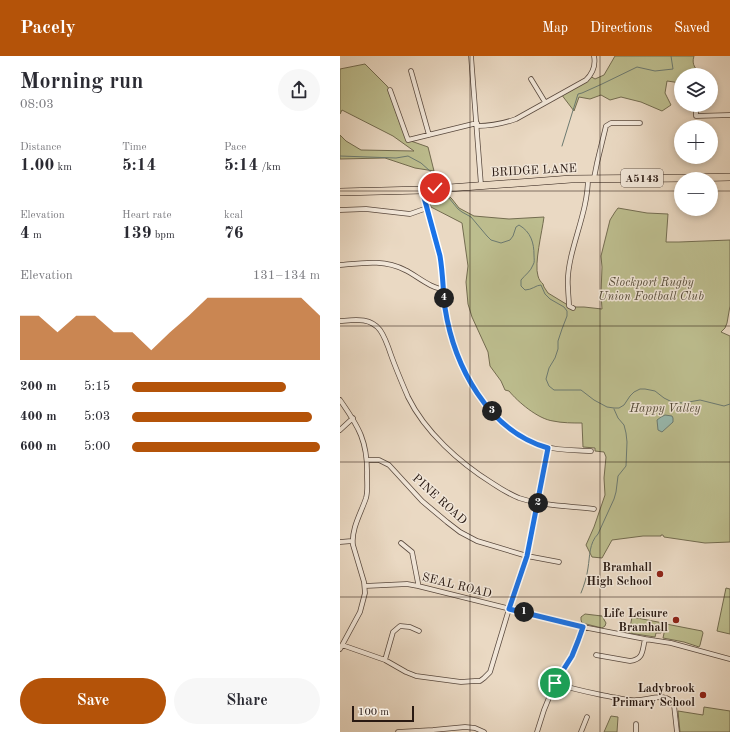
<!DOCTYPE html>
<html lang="en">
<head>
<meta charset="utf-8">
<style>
  :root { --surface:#fff; --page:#f7f7f7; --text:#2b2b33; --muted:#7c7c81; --accent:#b45309 }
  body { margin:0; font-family:"Old Standard TT",serif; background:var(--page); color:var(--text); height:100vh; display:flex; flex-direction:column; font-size:15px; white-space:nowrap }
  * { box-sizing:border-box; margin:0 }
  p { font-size:13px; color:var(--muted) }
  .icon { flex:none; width:22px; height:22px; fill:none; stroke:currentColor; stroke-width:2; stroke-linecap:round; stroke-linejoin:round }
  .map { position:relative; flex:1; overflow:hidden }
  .drawer { display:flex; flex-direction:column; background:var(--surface); width:340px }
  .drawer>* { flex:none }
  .fabs { position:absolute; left:334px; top:12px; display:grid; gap:8px }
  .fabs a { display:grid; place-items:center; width:44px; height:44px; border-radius:50%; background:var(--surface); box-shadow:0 2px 6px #0003; font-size:20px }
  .scale { position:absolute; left:12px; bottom:10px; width:62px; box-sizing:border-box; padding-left:4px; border:2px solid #291912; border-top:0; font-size:11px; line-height:14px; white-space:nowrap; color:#291912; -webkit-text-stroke:3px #f1e6d8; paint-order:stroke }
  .pin { position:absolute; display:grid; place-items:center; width:34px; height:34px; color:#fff; margin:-17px; border:2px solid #fff; border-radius:50%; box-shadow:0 1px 4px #0007 }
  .km { position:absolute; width:20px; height:20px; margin:-10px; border-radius:50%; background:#222; color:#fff; font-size:11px; line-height:20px; text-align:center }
  .round { display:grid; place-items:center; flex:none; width:42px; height:42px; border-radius:21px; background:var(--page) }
  .overview { display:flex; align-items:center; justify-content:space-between; height:68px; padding:0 20px }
  h1 { font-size:22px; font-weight:700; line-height:30px }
  .figures { display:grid; grid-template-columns:repeat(3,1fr); gap:6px; height:68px; padding:4px 20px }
  .figures div { display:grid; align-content:center }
  .figures b { font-size:17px; font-weight:700 }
  .figures small { font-size:11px; font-weight:400 }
  .figures p { font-size:11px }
  .chart { height:112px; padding:8px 20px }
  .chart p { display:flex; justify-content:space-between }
  .chart svg { width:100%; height:72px; margin-top:4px; fill:var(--accent); opacity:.7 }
  .action { display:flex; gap:8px; margin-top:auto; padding:8px 20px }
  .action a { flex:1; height:46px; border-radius:24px; background:var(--accent); color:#fff; font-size:16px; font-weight:700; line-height:46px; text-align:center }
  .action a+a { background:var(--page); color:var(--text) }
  ul { padding:0 20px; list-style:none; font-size:13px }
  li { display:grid; grid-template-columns:64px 48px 1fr; align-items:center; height:30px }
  li i { height:10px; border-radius:5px; background:var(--accent) }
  header { display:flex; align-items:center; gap:24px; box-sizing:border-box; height:56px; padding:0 20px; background:var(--accent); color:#fff }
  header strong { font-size:19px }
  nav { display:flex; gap:22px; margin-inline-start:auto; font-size:14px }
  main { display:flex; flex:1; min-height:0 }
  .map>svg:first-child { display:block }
</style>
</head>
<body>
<header>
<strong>Pacely</strong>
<nav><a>Map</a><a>Directions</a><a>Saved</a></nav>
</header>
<main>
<section class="drawer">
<div class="overview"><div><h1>Morning run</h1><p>08:03</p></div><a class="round"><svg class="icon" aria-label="share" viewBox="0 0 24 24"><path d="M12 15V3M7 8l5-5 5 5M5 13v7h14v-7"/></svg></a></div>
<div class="figures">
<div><p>Distance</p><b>1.00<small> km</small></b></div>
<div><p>Time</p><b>5:14</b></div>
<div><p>Pace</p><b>5:14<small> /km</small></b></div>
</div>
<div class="figures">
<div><p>Elevation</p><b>4<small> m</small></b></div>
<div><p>Heart rate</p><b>139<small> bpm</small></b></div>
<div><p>kcal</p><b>76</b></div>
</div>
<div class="chart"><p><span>Elevation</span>131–134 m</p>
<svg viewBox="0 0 160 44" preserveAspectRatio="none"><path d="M0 44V17L10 17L20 27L30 17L40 17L50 27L60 27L70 38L80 27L90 17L100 6L110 6L120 6L130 6L140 6L150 6L160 17V44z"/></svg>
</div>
<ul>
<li><b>200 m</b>5:15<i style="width:82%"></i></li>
<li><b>400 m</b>5:03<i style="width:96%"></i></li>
<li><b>600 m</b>5:00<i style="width:100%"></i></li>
</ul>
<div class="action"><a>Save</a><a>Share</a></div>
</section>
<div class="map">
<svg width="390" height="676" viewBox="0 0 390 676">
  <rect width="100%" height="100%" fill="#ead9c3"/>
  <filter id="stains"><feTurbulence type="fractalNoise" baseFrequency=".005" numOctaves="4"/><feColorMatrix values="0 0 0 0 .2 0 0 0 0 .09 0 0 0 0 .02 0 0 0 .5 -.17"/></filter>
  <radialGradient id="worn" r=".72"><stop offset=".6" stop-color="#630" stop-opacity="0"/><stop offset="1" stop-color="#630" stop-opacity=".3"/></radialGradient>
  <!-- green -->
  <path fill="#bdbe8f" stroke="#736c50" d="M275 0H354C351 9 356 14 363 19H341V27L327 25 325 37 331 49 322 55 301 46 281 41 270 44 261 39 250 43 239 41 234 55 221 38 250 20 255 23 264 19Z
    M25 8 47 30 50 34 68 84 88 91 94 115 75 112 45 102 0 103V79L6 85 21 94 74 95 53 80 2 54 0 58V13Z
    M106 137 112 143 119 152 134 160 169 163 204 161C202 176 194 208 198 220 199 224 201 226 203 228L204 231 208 237 231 251H244L262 253 261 238 262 211 261 200 270 164 275 156 278 152 307 157 328 158 326 186H339L390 184V250L387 267 385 272 381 276 390 280V486L365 487 324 481 323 479H321V480H303L272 484 262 502 252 501 246 489 254 471 265 439 264 422 266 401 264 396 255 395V392L243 391 242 367C233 367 222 367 213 365 198 363 178 346 169 335L165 334 161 325 150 310 148 296 132 261 128 248 126 226 128 210 122 167 91 151 89 144C92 137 100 138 106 137Z
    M386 532 390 533V578L377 575Z
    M245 558 262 560 266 567 265 570 262 572 242 567 241 564V561Z
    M292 561 323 567 321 577H316L315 581 289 577Z
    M326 568 362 575 363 577 360 589 359 591 344 586 323 582Z
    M364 651 390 655V676H340L338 655 363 659Z
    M271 660 278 661 277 676H264Z"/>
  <!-- water -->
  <path fill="#98bab0" stroke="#6c7a71" d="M325 359 332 360 333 362V366L322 376 318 374 317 364 321 361Z"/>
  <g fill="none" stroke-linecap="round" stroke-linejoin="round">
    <!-- stream -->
    <path stroke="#6c7a71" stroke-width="1" d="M222 90 238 38 242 37 262 28 297 11 315 15 333 13 331 0
      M0 100 56 102 68 100 81 107 90 115 100 130
      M104 136 118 153 122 156 131 161 147 180 151 184 161 187 170 184 173 180 176 171 179 169C191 176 194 187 194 199 194 203 195 206 193 209 191 215 185 219 181 224V230L185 234C192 234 196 229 201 229L205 238 210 243 224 251 227 255V260L222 273 218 285V293L215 302 209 312 206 323 209 330 214 334H241L254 344 267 351 274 352H279L284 349 290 340 294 336 300 333H305L315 335 324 342 332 346 343 347 360 344 384 350 390 348
      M241 537C244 530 247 520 248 512 250 500 249 487 258 478L274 443 276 436 278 420 286 410 287 386 286 377 284 369 278 362 274 353"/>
    <defs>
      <path id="minor" d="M131 0 141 129
        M71 15 89 79
        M191 23 205 46
        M50 34 68 84 137 67
        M356 49V60L390 59
        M137 70C152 70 162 68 176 63L246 24C253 17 256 10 254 0
        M254 122 257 107 266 70 271 67H300
        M82 134 100 201C104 221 103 241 107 261 117 313 149 372 203 390 218 395 236 394 251 395
        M0 154 26 153 70 158 87 152
        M0 209C22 207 44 203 65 214 76 219 91 233 104 233
        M233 252 229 250C229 244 228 237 228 231 227 221 229 210 231 201 237 175 248 149 248 122
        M0 265C14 264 30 261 40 274 45 281 48 290 51 299 56 313 62 327 68 341 85 376 120 407 152 427 161 433 169 438 179 442 203 450 229 450 254 453
        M0 344C19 371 28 386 27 420 27 427 28 435 26 442 21 457 11 473 13 489L24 526 25 537 20 556 0 593
        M0 374 13 362
        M27 404H39L49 409 82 445 107 466 120 476 137 485 187 500 219 506
        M0 486 12 485
        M61 487 72 496 78 527V530
        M25 530 67 528 78 530 243 571 305 583 331 587 390 603
        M2 589 45 604 66 616 76 620 121 626 135 625H140L144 622 150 616 169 553 187 500 208 392
        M256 599 290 605C304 603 302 595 305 583
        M45 604 53 576 60 570 70 571 79 575
        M215 627C234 634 253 637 272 641 280 642 289 645 297 644 309 644 327 635 334 649L337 676
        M58 676 93 674 125 671 135 672 144 676
        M197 676 204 654 215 627 232 600 238 585 243 571
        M241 676 247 661
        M296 676V668"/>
      <path id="primary" d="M0 136 82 134 231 123 346 122 390 121"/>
    </defs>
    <!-- minor casing -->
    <use href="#minor" stroke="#59493e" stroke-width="5.5"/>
    <!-- primary casing -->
    <use href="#primary" stroke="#291912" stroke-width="8"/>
    <!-- minor -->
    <use href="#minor" stroke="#f1e6d8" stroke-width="4"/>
    <!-- primary -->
    <use href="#primary" stroke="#ead9c3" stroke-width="7"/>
  </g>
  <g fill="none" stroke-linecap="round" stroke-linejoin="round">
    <defs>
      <path id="route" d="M95 132 82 134 100 200C103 218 103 235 105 252 114 310 148 375 208 392L187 500 169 553 243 571 238 585 232 600 215 627"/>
    </defs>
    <!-- route casing -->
    <use href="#route" stroke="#fff" stroke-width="8"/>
    <!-- route -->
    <use href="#route" stroke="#1a73e8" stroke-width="5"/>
  </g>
  <!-- grid -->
  <path fill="none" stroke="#291912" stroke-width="1" stroke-opacity="0.55" d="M130 0V676M260 0V676M0 135H341M371 135H390M0 270H390M0 406H390M0 541H390"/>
  <!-- markers -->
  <g fill="#8f2418" stroke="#f1e6d8" stroke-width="1.5">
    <circle cx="320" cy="518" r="4"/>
    <circle cx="336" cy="564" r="4"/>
    <circle cx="363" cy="639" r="4"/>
  </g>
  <g text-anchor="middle" stroke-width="3" stroke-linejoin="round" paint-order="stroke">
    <!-- shield labels -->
    <rect fill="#f1e6d8" stroke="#65564d" stroke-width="1" x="281" y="113" width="42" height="18" rx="3"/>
    <g font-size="11" font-weight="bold" fill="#291912">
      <text x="302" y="126">A5143</text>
    </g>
    <!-- street labels -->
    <g font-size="12" fill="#291912" stroke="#f1e6d8">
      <text transform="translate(194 114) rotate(-3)" y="4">BRIDGE LANE</text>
      <text transform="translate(100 443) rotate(42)" y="4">PINE ROAD</text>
      <text transform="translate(117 529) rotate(14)" y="4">SEAL ROAD</text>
    </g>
    <!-- park labels -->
    <g font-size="12" font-style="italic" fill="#554b38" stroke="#f1e6d8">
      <text x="311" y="230">Stockport Rugby<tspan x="311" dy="14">Union Football Club</tspan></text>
      <text x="325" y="356">Happy Valley</text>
    </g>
    <!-- poi labels -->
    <g font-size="12" font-weight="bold" fill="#291912" stroke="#f1e6d8" text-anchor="end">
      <text x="312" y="515">Bramhall<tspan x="312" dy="14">High School</tspan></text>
      <text x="328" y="561">Life Leisure<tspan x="328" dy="14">Bramhall</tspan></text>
      <text x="355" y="636">Ladybrook<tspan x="355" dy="14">Primary School</tspan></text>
    </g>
  </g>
  <rect width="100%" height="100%" filter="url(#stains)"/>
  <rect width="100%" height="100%" fill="url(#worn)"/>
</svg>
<div class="fabs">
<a><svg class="icon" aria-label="layers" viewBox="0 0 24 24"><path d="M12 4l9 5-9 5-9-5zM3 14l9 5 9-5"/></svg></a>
<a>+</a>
<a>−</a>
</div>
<div class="scale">100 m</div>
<div class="pin" style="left:215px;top:627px;background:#1e9e55"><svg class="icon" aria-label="arrive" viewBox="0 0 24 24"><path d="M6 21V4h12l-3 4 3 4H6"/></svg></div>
<div class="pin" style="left:95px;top:132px;background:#d93025"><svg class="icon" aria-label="check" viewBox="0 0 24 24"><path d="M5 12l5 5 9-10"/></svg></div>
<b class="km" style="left:184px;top:556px">1</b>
<b class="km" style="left:198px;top:447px">2</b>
<b class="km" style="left:152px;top:355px">3</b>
<b class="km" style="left:104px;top:242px">4</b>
</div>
</main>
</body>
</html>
